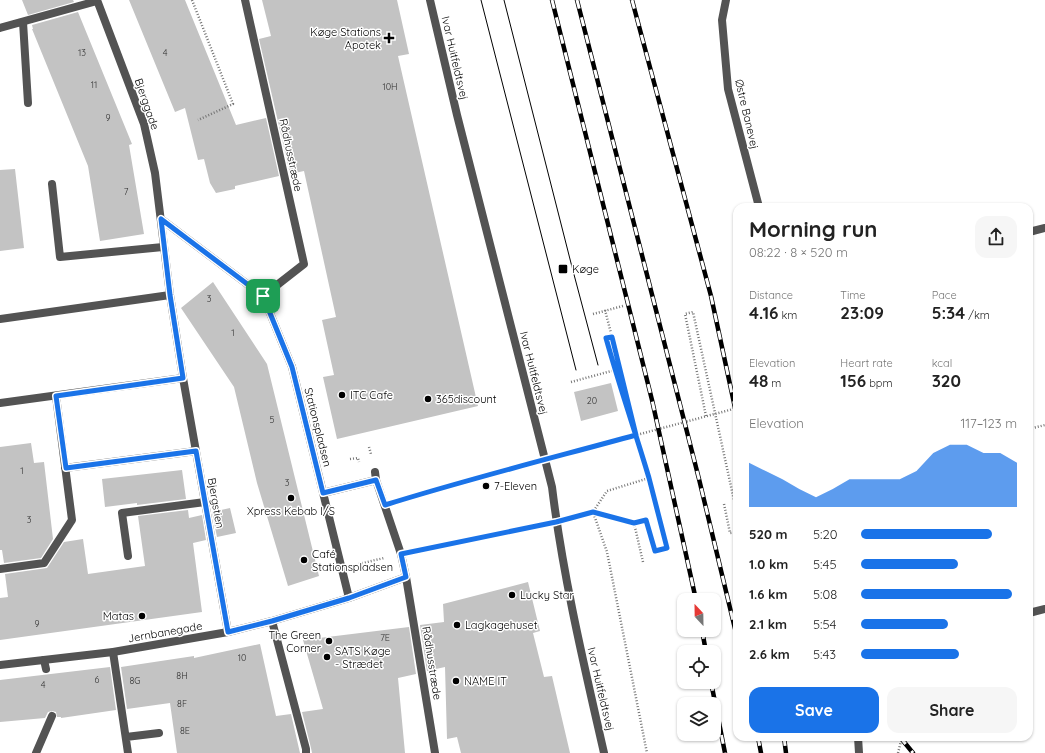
<!DOCTYPE html>
<html lang="en">
<head>
<meta charset="utf-8">
<style>
  :root { --surface:#fff; --page:#f6f6f6; --text:#222; --muted:#767676; --accent:#1a73e8 }
  body { margin:0; font-family:Quicksand,sans-serif; background:var(--page); color:var(--text); height:100vh; display:flex; flex-direction:column; font-size:15px; white-space:nowrap }
  * { box-sizing:border-box; margin:0 }
  p { font-size:13px; color:var(--muted) }
  .icon { flex:none; width:22px; height:22px; fill:none; stroke:currentColor; stroke-width:2; stroke-linecap:round; stroke-linejoin:round }
  .map { position:relative; flex:1; overflow:hidden }
  .details { position:absolute; left:733px; top:203px; width:300px; height:538px; display:flex; flex-direction:column; background:var(--surface); border-radius:12px; box-shadow:0 1px 3px #0004 }
  .details>* { flex:none }
  .needle { width:26px; rotate:338deg }
  .buttons { position:absolute; left:677px; top:593px; display:grid; gap:8px }
  .buttons a { display:grid; place-items:center; width:44px; height:44px; border-radius:8px; background:var(--surface); box-shadow:0 1px 3px #0004; font-size:20px }
  .pin { position:absolute; display:grid; place-items:center; width:34px; height:34px; color:#fff; margin:-17px; border-radius:8px; box-shadow:0 2px 6px #0006 }
  .round { display:grid; place-items:center; flex:none; width:42px; height:42px; border-radius:12px; background:var(--page) }
  .head { display:flex; align-items:center; justify-content:space-between; height:68px; padding:0 16px }
  h1 { font-size:22px; font-weight:700; line-height:30px }
  .stats { display:grid; grid-template-columns:repeat(3,1fr); gap:6px; height:68px; padding:4px 16px }
  .stats div { display:grid; align-content:center }
  .stats b { font-size:17px; font-weight:700 }
  .stats small { font-size:11px; font-weight:400 }
  .stats p { font-size:11px }
  .chart { height:112px; padding:8px 16px }
  .chart p { display:flex; justify-content:space-between }
  .chart svg { width:100%; height:72px; margin-top:4px; fill:var(--accent); opacity:.7 }
  .cta { display:flex; gap:8px; margin-top:auto; padding:8px 16px }
  .cta a { flex:1; height:46px; border-radius:12px; background:var(--accent); color:#fff; font-size:16px; font-weight:700; line-height:46px; text-align:center }
  .cta a+a { background:var(--page); color:var(--text) }
  ul { padding:0 16px; list-style:none; font-size:13px }
  li { display:grid; grid-template-columns:64px 48px 1fr; align-items:center; height:30px }
  li i { height:10px; border-radius:5px; background:var(--accent) }
  .map>svg:first-child { display:block }
</style>
</head>
<body>
<div class="map">
<svg width="1045" height="753" viewBox="0 0 1045 753">
  <rect width="100%" height="100%" fill="#fff"/>
  <!-- building -->
  <path fill="#c3c3c3" d="M22 0H73L74 2 28 15Z
    M129 0H185L236 125 266 118 279 176 235 186V189L216 193 210 183 204 159 198 160 185 108 175 112Z
    M262 0H397L409 54 398 56 478 406 337 439 323 377 334 375 322 320 336 317 304 171 290 174 259 39 271 36Z
    M78 12 132 144 129 145 144 234 100 241 88 166 32 29H33L32 25Z
    M15 169 24 248 0 251V170Z
    M213 282 267 364 319 576 288 586 257 483 234 387 181 308Z
    M611 383 618 411 581 421 574 392Z
    M31 443 34 463 44 462 53 539 41 558 4 563 2 550H0V447Z
    M182 470 186 499 137 505V503L105 507 102 479Z
    M230 508 236 533 217 537 212 512Z
    M188 510 189 518 202 515 206 540 193 543 202 612 0 640V598L8 597 5 574 47 568 64 542 83 539 88 574 145 566 138 516Z
    M528 582 540 631 533 633 544 677 552 676 570 753H461L457 737 447 739 445 667 427 671 420 625 444 622 443 604Z
    M409 627 416 674 398 678 405 753H312L311 748 302 712 323 709 303 640Z
    M260 644 276 716 291 714 300 753H177L170 703 127 709 121 667 194 656V658Z
    M110 667 116 710 61 718V717H57L56 712 52 711 48 712 45 718 0 722V680Z"/>
  <g fill="none" stroke-linecap="round" stroke-linejoin="round">
    <!-- path -->
    <path stroke="#757575" stroke-width="2.5" stroke-dasharray="1 2" stroke-linecap="butt" d="M192 0 233 104 198 120
      M605 310 612 337 606 338 617 378 649 478 667 548 655 551 646 520 634 523
      M593 314 623 306
      M612 337 632 419
      M571 382 615 370
      M706 416 685 314 693 312 737 514
      M1029 429 1045 425
      M369 447 371 454
      M562 455 737 408
      M1029 455H1031
      M350 459 358 458 359 462
      M402 499 528 465
      M724 504 730 533 737 532
      M574 517 593 512 607 491 649 478
      M420 550 538 526
      M643 562 634 523 593 512 607 552 647 753
      M359 564 384 558
      M898 753 902 737"/>
    <!-- service -->
    <path stroke="#535353" stroke-width="8" d="M23 22 28 103
      M0 28 97 1
      M52 184 60 257 163 247
      M1029 232 1045 228
      M0 319 170 295
      M0 403 183 378
      M65 468 196 451
      M128 556 122 513 205 502
      M0 569 44 563 72 520 56 396
      M1029 613 1045 609
      M272 621 306 749V753
      M113 652 128 753
      M44 660 46 669
      M126 737 159 733
      M36 753 52 716"/>
    <!-- pedestrian -->
    <path stroke="#535353" stroke-width="8" d="M292 367 349 598
      M375 472 376 480 401 554 406 577 435 753
      M323 493 376 480
      M0 665 113 652 228 632 272 621 349 598 406 577"/>
    <!-- minor -->
    <path stroke="#535353" stroke-width="8" d="M97 0 144 124 155 173 170 295 183 378 228 632
      M245 0 304 264 263 296
      M161 219 263 296 292 367"/>
    <!-- tertiary -->
    <path stroke="#535353" stroke-width="8" d="M430 0 457 115 552 487C563 577 584 665 604 753
      M726 0 722 20 728 89 759 207
      M858 737 859 753"/>
    <!-- tram -->
    <path stroke="#000" stroke-width="1" d="M481 0 576 370
      M504 0 572 267 598 365"/>
    <defs>
      <path id="rail" d="M552 0 652 400 696 600
        M577 0 699 479 737 637
        M632 0 711 296 737 417
        M702 630 706 652
        M711 682 725 753
        M758 737 761 753
        M784 737 786 753
        M900 737 913 753"/>
    </defs>
    <!-- rail casing -->
    <use href="#rail" stroke="#000" stroke-width="4.5"/>
    <!-- rail -->
    <use href="#rail" stroke="#fff" stroke-width="3" stroke-dasharray="9" stroke-linecap="butt"/>
  </g>
  <g fill="none" stroke-linecap="round" stroke-linejoin="round">
    <defs>
      <path id="route" d="M263 296 161 219 170 295 183 378 56 396 66 468 196 451 228 632 272 621 349 598 406 577 401 554 556 522 593 512 634 523 646 520 655 551 667 548C661 525 655 501 649 478 635 431 619 385 606 338L612 337 636 435C552 458 468 479 385 505L376 480 323 493 292 367 263 296"/>
    </defs>
    <!-- route casing -->
    <use href="#route" stroke="#fff" stroke-width="8"/>
    <!-- route -->
    <use href="#route" stroke="#1a73e8" stroke-width="5"/>
  </g>
  <!-- markers -->
  <g fill="#000" stroke="#fff" stroke-width="1.5">
    <path d="M387 32h4v4h4v4h-4v4h-4v-4h-4v-4h4z"/>
    <rect x="558" y="264" width="10" height="10" rx="2"/>
    <circle cx="342" cy="395" r="4"/>
    <circle cx="428" cy="399" r="4"/>
    <circle cx="486" cy="486" r="4"/>
    <circle cx="291" cy="498" r="4"/>
    <circle cx="304" cy="560" r="4"/>
    <circle cx="512" cy="595" r="4"/>
    <circle cx="142" cy="616" r="4"/>
    <circle cx="457" cy="625" r="4"/>
    <circle cx="329" cy="641" r="4"/>
    <circle cx="327" cy="657" r="4"/>
    <circle cx="456" cy="681" r="4"/>
  </g>
  <g text-anchor="middle" stroke-width="3" stroke-linejoin="round" paint-order="stroke">
    <!-- number labels -->
    <g font-size="9" fill="#313131">
      <text x="82" y="56">13</text>
      <text x="165" y="56">4</text>
      <text x="94" y="88">11</text>
      <text x="390" y="90">10H</text>
      <text x="108" y="121">9</text>
      <text x="126" y="195">7</text>
      <text x="209" y="302">3</text>
      <text x="233" y="336">1</text>
      <text x="592" y="404">20</text>
      <text x="272" y="423">5</text>
      <text x="22" y="474">1</text>
      <text x="287" y="486">3</text>
      <text x="29" y="523">3</text>
      <text x="37" y="627">9</text>
      <text x="385" y="641">7E</text>
      <text x="242" y="661">10</text>
      <text x="182" y="679">8H</text>
      <text x="97" y="683">6</text>
      <text x="135" y="684">8G</text>
      <text x="43" y="688">4</text>
      <text x="182" y="707">8F</text>
      <text x="185" y="734">8E</text>
    </g>
    <!-- poi labels -->
    <g font-size="11" fill="#000" stroke="#fff" text-anchor="start">
      <text x="381" y="36" text-anchor="end">Køge Stations<tspan x="381" dy="13">Apotek</tspan></text>
      <text x="572" y="273">Køge</text>
      <text x="350" y="399">ITC Cafe</text>
      <text x="436" y="403">365discount</text>
      <text x="494" y="490">7-Eleven</text>
      <text x="291" y="515" text-anchor="middle">Xpress Kebab I/S</text>
      <text x="312" y="558">Café<tspan x="312" dy="13">Stationspladsen</tspan></text>
      <text x="520" y="599">Lucky Star</text>
      <text x="134" y="620" text-anchor="end">Matas</text>
      <text x="465" y="629">Lagkagehuset</text>
      <text x="321" y="639" text-anchor="end">The Green<tspan x="321" dy="13">Corner</tspan></text>
      <text x="335" y="655">SATS Køge<tspan x="335" dy="13">- Strædet</tspan></text>
      <text x="464" y="685">NAME IT</text>
    </g>
    <!-- street labels -->
    <g font-size="11" fill="#000" stroke="#fff">
      <text transform="translate(455 58) rotate(77)" y="4">Ivar Huitfeldtsvej</text>
      <text transform="translate(147 104) rotate(71)" y="4">Bjerggade</text>
      <text transform="translate(747 114) rotate(77)" y="4">Østre Banevej</text>
      <text transform="translate(291 155) rotate(78)" y="4">Rådhusstræde</text>
      <text transform="translate(534 373) rotate(76)" y="4">Ivar Huitfeldtsvej</text>
      <text transform="translate(318 427) rotate(76)" y="4">Stationspladsen</text>
      <text transform="translate(216 503) rotate(80)" y="4">Bjergstien</text>
      <text transform="translate(165 632) rotate(-10)" y="4">Jernbanegade</text>
      <text transform="translate(432 663) rotate(81)" y="4">Rådhusstræde</text>
      <text transform="translate(601 689) rotate(77)" y="4">Ivar Huitfeldtsvej</text>
    </g>
  </g>
</svg>
<div class="buttons">
<a><svg class="needle" viewBox="-14 -14 28 28"><path d="M0-13l5 13h-10z" fill="#e53935"/><path d="M0 13l5-13h-10z" fill="#767676"/></svg></a>
<a><svg class="icon" aria-label="locate" viewBox="0 0 24 24"><circle cx="12" cy="12" r="6"/><path d="M12 2v4M12 18v4M2 12h4M18 12h4"/></svg></a>
<a><svg class="icon" aria-label="layers" viewBox="0 0 24 24"><path d="M12 4l9 5-9 5-9-5zM3 14l9 5 9-5"/></svg></a>
</div>
<div class="pin" style="left:263px;top:296px;background:#1e9e55"><svg class="icon" aria-label="arrive" viewBox="0 0 24 24"><path d="M6 21V4h12l-3 4 3 4H6"/></svg></div>
<section class="details">
<div class="head"><div><h1>Morning run</h1><p>08:22 · 8 × 520 m</p></div><a class="round"><svg class="icon" aria-label="share" viewBox="0 0 24 24"><path d="M12 15V3M7 8l5-5 5 5M5 13v7h14v-7"/></svg></a></div>
<div class="stats">
<div><p>Distance</p><b>4.16<small> km</small></b></div>
<div><p>Time</p><b>23:09</b></div>
<div><p>Pace</p><b>5:34<small> /km</small></b></div>
</div>
<div class="stats">
<div><p>Elevation</p><b>48<small> m</small></b></div>
<div><p>Heart rate</p><b>156<small> bpm</small></b></div>
<div><p>kcal</p><b>320</b></div>
</div>
<div class="chart"><p><span>Elevation</span>117–123 m</p>
<svg viewBox="0 0 160 44" preserveAspectRatio="none"><path d="M0 44V17L10 22L20 27L30 33L40 38L50 33L60 27L70 27L80 27L90 27L100 22L110 11L120 6L130 6L140 11L150 11L160 17V44z"/></svg>
</div>
<ul>
<li><b>520 m</b>5:20<i style="width:84%"></i></li>
<li><b>1.0 km</b>5:45<i style="width:62%"></i></li>
<li><b>1.6 km</b>5:08<i style="width:97%"></i></li>
<li><b>2.1 km</b>5:54<i style="width:56%"></i></li>
<li><b>2.6 km</b>5:43<i style="width:63%"></i></li>
</ul>
<div class="cta"><a>Save</a><a>Share</a></div>
</section>
</div>
</body>
</html>
